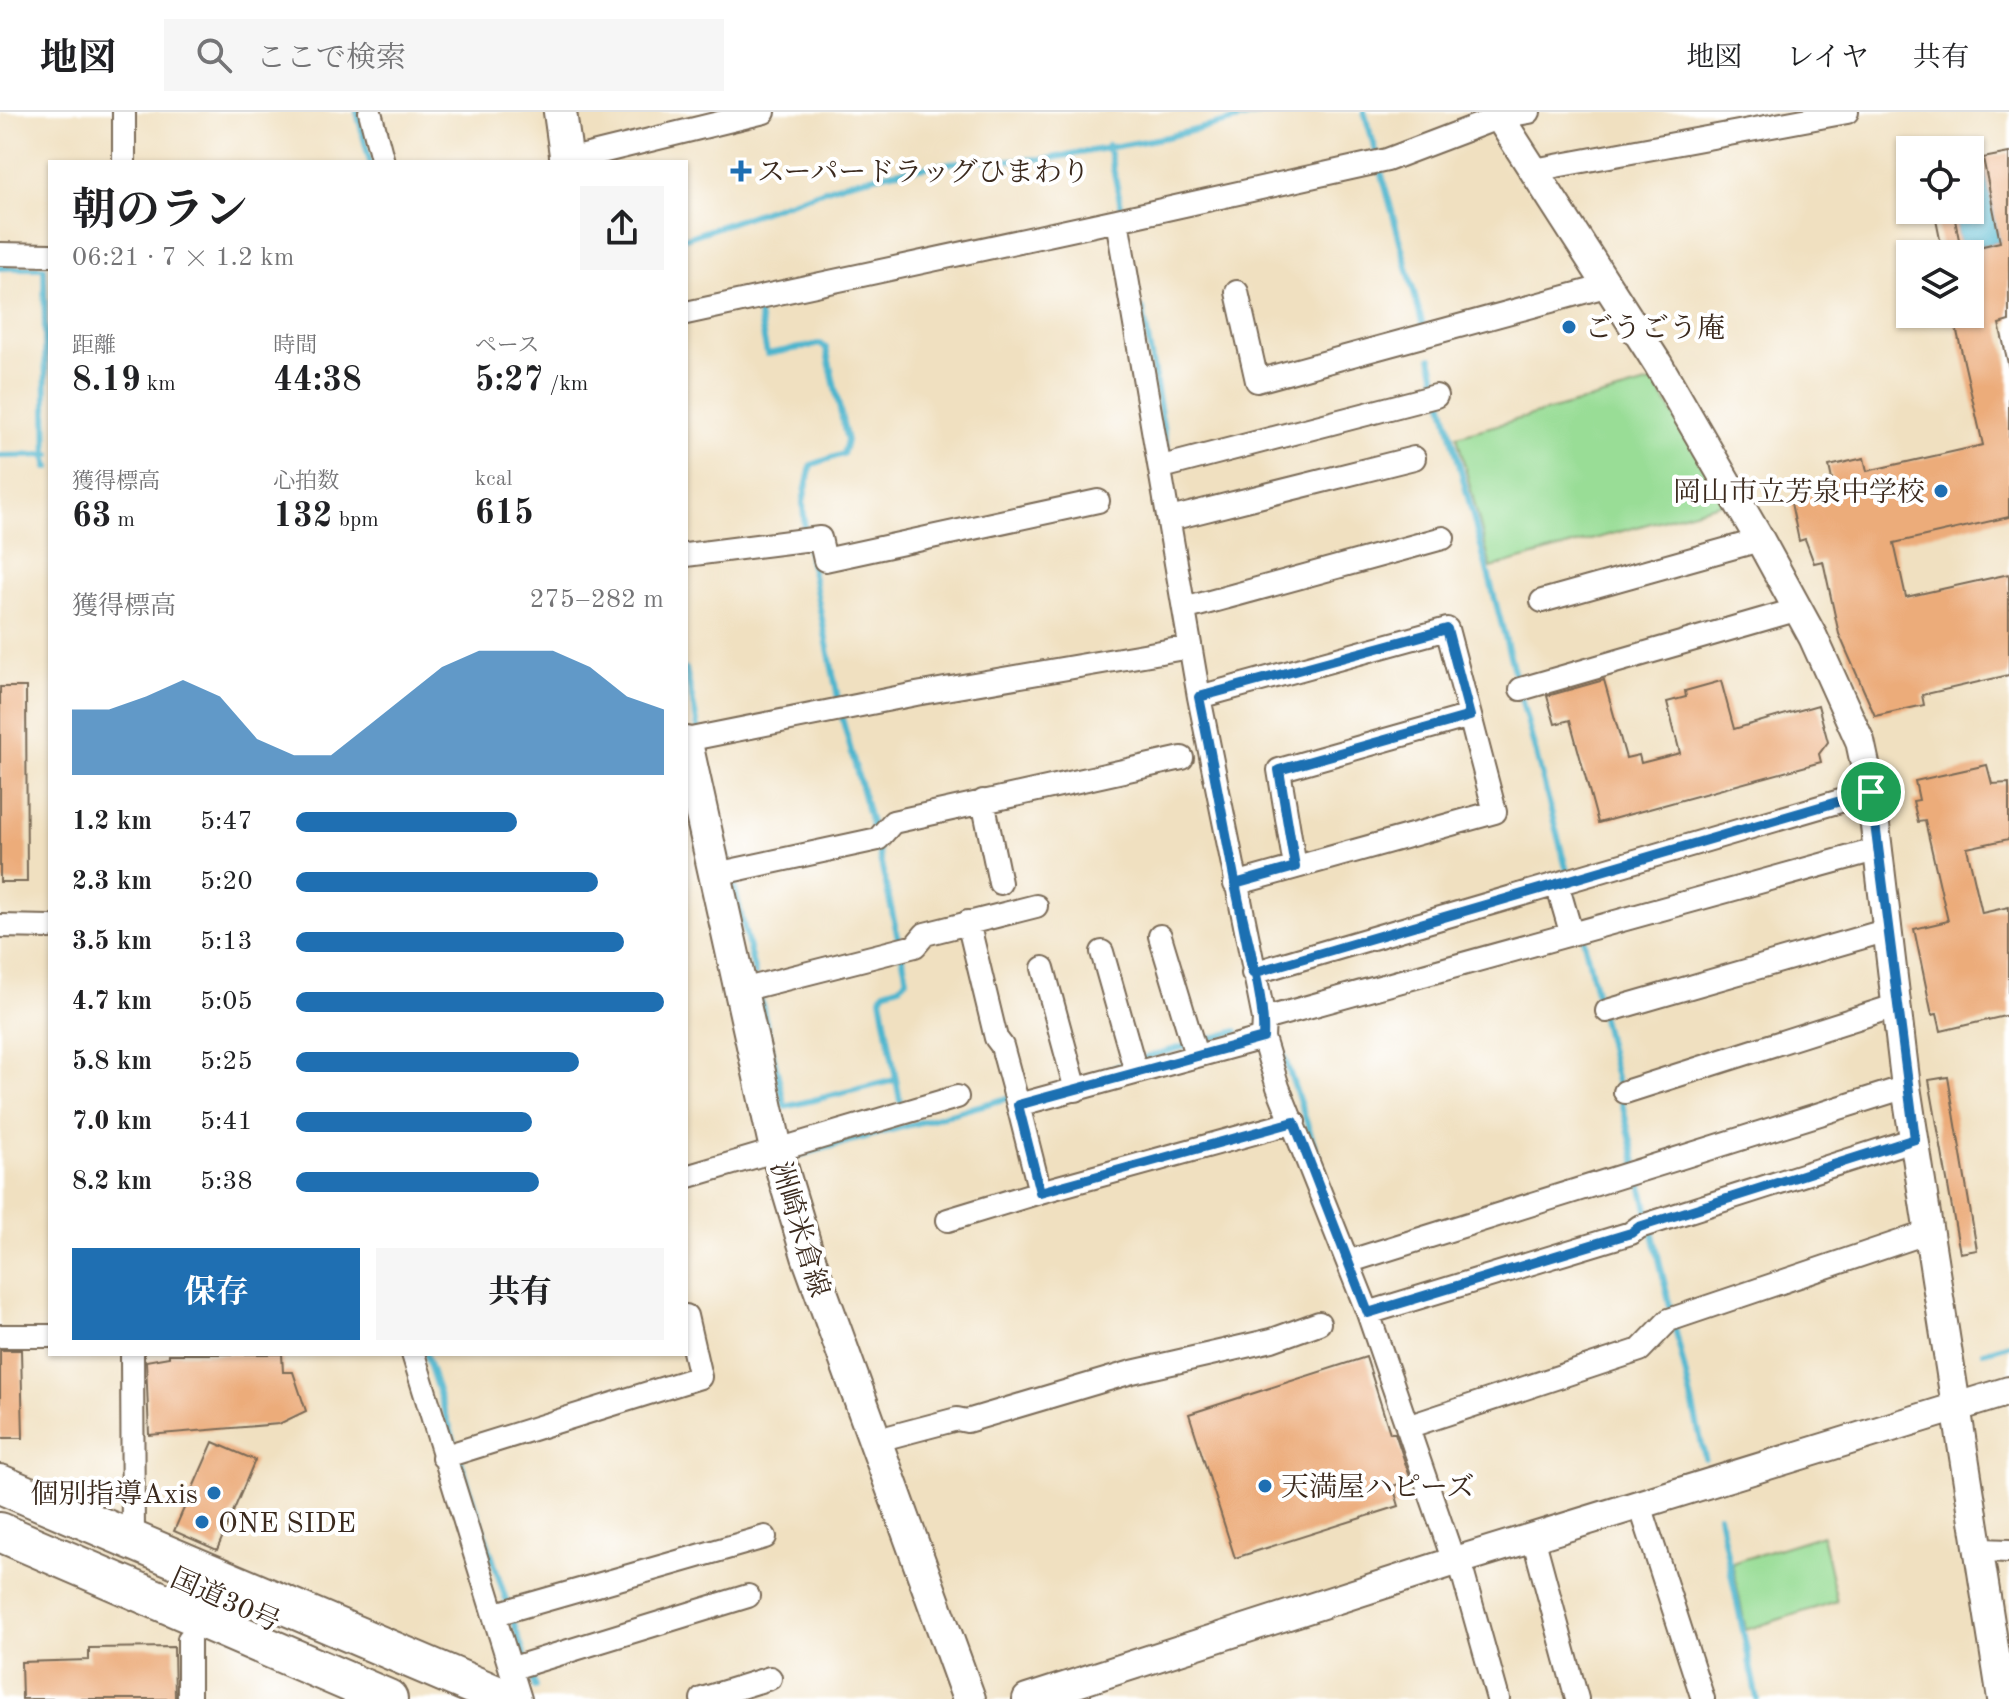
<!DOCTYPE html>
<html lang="ja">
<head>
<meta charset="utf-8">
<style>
  :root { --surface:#fff; --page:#f6f6f6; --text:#202124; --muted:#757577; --line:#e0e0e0; --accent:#1f6fb2 }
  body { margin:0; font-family:"Old Standard TT","Noto Serif JP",serif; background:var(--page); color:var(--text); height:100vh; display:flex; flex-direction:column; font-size:30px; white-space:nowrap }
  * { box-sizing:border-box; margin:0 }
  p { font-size:26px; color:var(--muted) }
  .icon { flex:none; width:44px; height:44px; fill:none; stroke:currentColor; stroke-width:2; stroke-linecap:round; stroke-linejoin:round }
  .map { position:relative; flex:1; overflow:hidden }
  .details { position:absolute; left:48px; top:48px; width:640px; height:1196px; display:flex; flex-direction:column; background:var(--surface); border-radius:0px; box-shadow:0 2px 6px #0004 }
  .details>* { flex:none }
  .tools { position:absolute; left:1896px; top:24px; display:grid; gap:16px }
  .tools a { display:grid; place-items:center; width:88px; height:88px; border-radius:0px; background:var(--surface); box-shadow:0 2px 6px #0004; font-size:40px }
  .pin { position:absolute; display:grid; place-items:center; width:68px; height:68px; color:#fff; margin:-34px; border:4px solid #fff; border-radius:50%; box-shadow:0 2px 8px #0007 }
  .round { display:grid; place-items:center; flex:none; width:84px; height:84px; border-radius:0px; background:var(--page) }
  .summary { display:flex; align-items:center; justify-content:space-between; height:136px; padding:0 24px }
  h1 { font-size:44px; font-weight:700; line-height:60px }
  .figures { display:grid; grid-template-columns:repeat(3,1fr); gap:12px; height:136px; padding:8px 24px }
  .figures div { display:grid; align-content:center }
  .figures b { font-size:34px; font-weight:700 }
  .figures small { font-size:22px; font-weight:400 }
  .figures p { font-size:22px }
  .chart { height:224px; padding:16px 24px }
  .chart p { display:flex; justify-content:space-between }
  .chart svg { width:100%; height:144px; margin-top:8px; fill:var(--accent); opacity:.7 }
  .button { display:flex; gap:16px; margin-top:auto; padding:16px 24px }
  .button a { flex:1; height:92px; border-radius:0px; background:var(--accent); color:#fff; font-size:32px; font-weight:700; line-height:92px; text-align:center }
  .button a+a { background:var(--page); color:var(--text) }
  ul { padding:0 24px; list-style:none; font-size:26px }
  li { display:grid; grid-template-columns:128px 96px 1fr; align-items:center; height:60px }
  li i { height:20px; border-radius:10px; background:var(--accent) }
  header { display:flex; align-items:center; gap:48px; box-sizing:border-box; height:112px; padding:0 40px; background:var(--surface); border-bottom:2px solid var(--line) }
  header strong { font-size:38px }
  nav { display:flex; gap:44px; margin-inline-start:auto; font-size:28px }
  .search { width:560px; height:72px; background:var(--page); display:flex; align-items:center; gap:20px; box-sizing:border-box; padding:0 28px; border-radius:0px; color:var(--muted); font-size:30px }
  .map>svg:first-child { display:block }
</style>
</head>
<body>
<header>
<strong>地図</strong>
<div class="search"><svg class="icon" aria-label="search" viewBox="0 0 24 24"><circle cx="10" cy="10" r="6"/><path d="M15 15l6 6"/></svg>ここで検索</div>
<nav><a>地図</a><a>レイヤ</a><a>共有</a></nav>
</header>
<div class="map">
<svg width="2009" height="1587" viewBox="0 0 2009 1587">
  <rect width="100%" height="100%" fill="#fff"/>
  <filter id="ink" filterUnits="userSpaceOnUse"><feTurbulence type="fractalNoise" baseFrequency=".0125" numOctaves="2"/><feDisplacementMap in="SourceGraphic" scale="16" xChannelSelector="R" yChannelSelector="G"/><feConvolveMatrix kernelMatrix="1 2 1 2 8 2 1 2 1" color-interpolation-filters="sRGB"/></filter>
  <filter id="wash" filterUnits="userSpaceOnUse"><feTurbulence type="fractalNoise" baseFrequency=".006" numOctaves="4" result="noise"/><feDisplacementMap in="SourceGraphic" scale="32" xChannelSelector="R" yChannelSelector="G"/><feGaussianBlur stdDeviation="1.8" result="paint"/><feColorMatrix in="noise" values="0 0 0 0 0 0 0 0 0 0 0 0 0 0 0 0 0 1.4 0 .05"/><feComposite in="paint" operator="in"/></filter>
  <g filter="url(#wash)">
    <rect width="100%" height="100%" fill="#f0e0c0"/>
    <!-- green -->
    <path fill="#99dd96" stroke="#6a845a" stroke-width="2" d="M1654 270 1726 390 1491 456 1457 324Z
      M1822 1423 1837 1489 1746 1518 1732 1451Z"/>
    <!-- water -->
    <path fill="#4eb5cd" stroke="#447076" stroke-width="2" d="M1985 57 2001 130 1961 138 1953 98H1970V60Z"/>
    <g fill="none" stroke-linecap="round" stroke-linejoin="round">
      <!-- stream -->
      <path stroke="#4eb5cd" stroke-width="6" d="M357 0 370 50
        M1364 0 1377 42
        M1108 33 1122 98
        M1381 59 1424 218
        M686 126 845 71 893 60 965 49 1047 47 1167 25 1267 0
        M0 156H44L47 355H50
        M1143 197 1169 348
        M758 198 767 242 820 232 826 236 847 329 843 342 811 353 803 390 805 422
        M1431 246 1568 763
        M0 344 50 343
        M807 433 842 606 874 722
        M686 557 699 620
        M722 720 729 751
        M877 733 907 866 900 874 884 879 881 886 900 989
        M733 769 755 862
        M1570 774 1579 810
        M1583 825 1649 1106
        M761 888 785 995 895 968
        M1279 929 1325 1064
        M1138 948 1237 919
        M1104 958 1127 951
        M796 1044 1012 985
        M1652 1117 1671 1199
        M1675 1216 1705 1346
        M1983 1240 2009 1232
        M426 1242 508 1494
        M1719 1403 1757 1587
        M511 1504 526 1547
        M529 1557 535 1575"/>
    </g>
    <g id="blocks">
      <!-- building -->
      <path fill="#ecac7a" d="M2009 41V209L1999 212 2009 256V405L1894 431 1906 485 2009 462V563L1922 583 1924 593 1875 604 1839 522 1823 449 1814 451 1805 427 1799 429 1790 386 1834 377 1829 354 1864 346 1867 359 1983 333 1953 202H1970V137L2000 130 1983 46Z
        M1934 98H1953L1962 142H1943Z
        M1604 568 1626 646 1639 643 1641 651 1680 641 1667 590 1686 585 1685 579 1721 569 1734 617 1818 593 1828 630 1819 642 1821 650 1598 711 1570 608 1555 612 1547 584Z
        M0 575H26L27 770H0Z
        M1987 653 1992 672 2009 671V727L1967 736 1982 801 2009 795V903L1941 919 1937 902 1932 903 1914 817 1948 809 1925 709 1918 710 1913 689 1919 688 1915 669Z
        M1948 965 1977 1138 1960 1141 1929 968Z
        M0 1238H21L23 1326H0Z
        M169 1242H282L283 1260H293L306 1299 279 1312 149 1323 146 1249 169 1245Z
        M1366 1245 1390 1321H1395L1411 1368 1393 1374 1399 1394 1235 1446 1189 1302Z
        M213 1330 255 1348 217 1438 174 1419Z
        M174 1535 175 1587H22L21 1550 89 1548V1536Z"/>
    </g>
  </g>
  <g filter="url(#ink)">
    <use href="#blocks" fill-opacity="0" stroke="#7a6a57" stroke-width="2"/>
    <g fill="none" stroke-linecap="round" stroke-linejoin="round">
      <defs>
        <path id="minor" d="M124 0V50
          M370 0 383 50
          M560 50 764 0
          M1534 58 1847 0
          M1117 108 1387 48 1500 5 1529 0
          M0 142 50 143
          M1237 180 1257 269 1606 174
          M686 201 1117 108 1199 585 1264 907 1263 926 1278 975 1368 1201 1454 1450
          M1162 355 1436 284
          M1170 407 1414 346
          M686 443 820 426 825 448 1098 389
          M1542 489 1760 428
          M1184 497 1443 426
          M1521 577 1799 497
          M1199 585 1447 517 1470 604
          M686 628 916 582 1190 535
          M983 689 1000 771
          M716 762 878 727 893 710 1182 646
          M1235 772 1495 700 1470 604 1279 658 1295 755
          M1557 772 1571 820
          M968 810 996 926 1002 934 1018 993
          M0 814 50 815
          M1160 824 1196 943
          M1102 840 1136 960
          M1043 856 1076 978
          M1253 861 1871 680
          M742 878 915 834 925 822 1036 794
          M1607 899 1888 818
          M1264 907 1879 737
          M1263 926 1018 993 1040 1080 1294 1010
          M1625 980 1898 893
          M686 1065 957 985
          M948 1108 1040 1080
          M1360 1146 1906 975
          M1368 1201 1631 1121 1639 1115 1915 1027
          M0 1224H50
          M132 1242 133 1427
          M413 1242 520 1587
          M1407 1315 1640 1238 1669 1208 1929 1120
          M874 1329 957 1307 967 1309 1132 1260 1272 1228 1319 1211
          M443 1345 700 1265 686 1204
          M1640 1393 1703 1587
          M1533 1425 1577 1587
          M1981 1438 2009 1439
          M1459 1448 1498 1587
          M496 1502 765 1425
          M513 1556 748 1484
          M189 1587V1527
          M702 1587 770 1566"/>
        <path id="tertiary" d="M1496 0 1658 252 1760 428 1813 525 1860 629 1871 680 1906 975 2002 1587
          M1027 1587 1459 1448 2009 1279"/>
        <path id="secondary" d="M560 0 567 50
          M686 631 776 1037 808 1144 969 1587"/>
        <path id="trunk" d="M0 1372 506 1587
          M0 1420 388 1587"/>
      </defs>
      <!-- minor casing -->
      <use href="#minor" stroke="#7a6a57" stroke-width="26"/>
      <!-- tertiary casing -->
      <use href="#tertiary" stroke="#7a6a57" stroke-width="32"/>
      <!-- secondary casing -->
      <use href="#secondary" stroke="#7a6a57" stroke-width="36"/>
      <!-- trunk casing -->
      <use href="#trunk" stroke="#7a6a57" stroke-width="42"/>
      <!-- minor -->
      <use href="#minor" stroke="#fff" stroke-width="22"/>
      <!-- tertiary -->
      <use href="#tertiary" stroke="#fff" stroke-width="28"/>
      <!-- secondary -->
      <use href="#secondary" stroke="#fff" stroke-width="32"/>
      <!-- trunk -->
      <use href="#trunk" stroke="#fff" stroke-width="38"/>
    </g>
  </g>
  <g fill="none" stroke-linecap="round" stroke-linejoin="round" filter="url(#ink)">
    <defs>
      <path id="route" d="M1871 680 1253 861C1234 769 1218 677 1199 585L1447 517 1470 604 1279 658 1295 755 1235 772C1243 813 1266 888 1263 926L1018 993 1040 1080 1294 1010 1368 1201 1631 1121 1639 1115 1915 1027 1871 680"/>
    </defs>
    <!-- route casing -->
    <use href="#route" stroke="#fff" stroke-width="16"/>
    <!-- route -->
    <use href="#route" stroke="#1f6fb2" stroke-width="10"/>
  </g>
  <!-- markers -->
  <g fill="#1f6fb2" stroke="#fff" stroke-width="3">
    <path d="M737 47h8v8h8v8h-8v8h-8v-8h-8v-8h8z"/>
    <circle cx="1569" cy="215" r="8"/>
    <circle cx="1941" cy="379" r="8"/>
    <circle cx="1265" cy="1374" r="8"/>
    <circle cx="214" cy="1381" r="8"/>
    <circle cx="202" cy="1410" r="8"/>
  </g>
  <g text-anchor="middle" stroke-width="8" stroke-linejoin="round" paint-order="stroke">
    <!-- poi labels -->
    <g font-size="28" fill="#3b2a1e" stroke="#fff" text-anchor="start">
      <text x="757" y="69">スーパードラッグひまわり</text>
      <text x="1585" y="225">ごうごう庵</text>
      <text x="1925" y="389" text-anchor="end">岡山市立芳泉中学校</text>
      <text x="1281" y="1384">天満屋ハピーズ</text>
      <text x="198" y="1391" text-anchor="end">個別指導Axis</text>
      <text x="218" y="1420">ONE SIDE</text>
    </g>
    <!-- street labels -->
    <g font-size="28" fill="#3b2a1e" stroke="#fff">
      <text transform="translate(801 1117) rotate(73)" y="10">洲崎米倉線</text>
      <text transform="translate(226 1487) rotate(24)" y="10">国道30号</text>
    </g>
  </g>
</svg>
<div class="tools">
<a><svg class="icon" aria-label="locate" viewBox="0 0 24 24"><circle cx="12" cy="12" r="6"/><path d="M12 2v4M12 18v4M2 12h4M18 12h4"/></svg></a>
<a><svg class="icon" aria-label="layers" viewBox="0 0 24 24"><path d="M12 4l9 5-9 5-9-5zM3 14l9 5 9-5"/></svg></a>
</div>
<div class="pin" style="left:1871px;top:680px;background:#1e9e55"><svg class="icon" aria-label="arrive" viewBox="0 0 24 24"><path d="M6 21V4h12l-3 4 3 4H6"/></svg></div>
<section class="details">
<div class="summary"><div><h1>朝のラン</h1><p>06:21 · 7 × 1.2 km</p></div><a class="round"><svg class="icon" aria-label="share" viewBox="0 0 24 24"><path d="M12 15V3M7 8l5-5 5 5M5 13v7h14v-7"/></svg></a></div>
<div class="figures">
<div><p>距離</p><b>8.19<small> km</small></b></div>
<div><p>時間</p><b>44:38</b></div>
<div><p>ペース</p><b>5:27<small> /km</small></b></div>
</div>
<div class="figures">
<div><p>獲得標高</p><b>63<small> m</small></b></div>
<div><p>心拍数</p><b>132<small> bpm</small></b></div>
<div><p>kcal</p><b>615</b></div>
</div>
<div class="chart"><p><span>獲得標高</span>275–282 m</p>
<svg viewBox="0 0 160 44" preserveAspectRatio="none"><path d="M0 44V24L10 24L20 20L30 15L40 20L50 33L60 38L70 38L80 29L90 20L100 11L110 6L120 6L130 6L140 11L150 20L160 24V44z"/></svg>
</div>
<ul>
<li><b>1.2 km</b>5:47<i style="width:60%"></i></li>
<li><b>2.3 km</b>5:20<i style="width:82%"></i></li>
<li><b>3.5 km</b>5:13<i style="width:89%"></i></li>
<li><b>4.7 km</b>5:05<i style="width:100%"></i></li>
<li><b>5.8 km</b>5:25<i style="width:77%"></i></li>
<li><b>7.0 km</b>5:41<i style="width:64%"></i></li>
<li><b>8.2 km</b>5:38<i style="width:66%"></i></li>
</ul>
<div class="button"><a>保存</a><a>共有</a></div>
</section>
</div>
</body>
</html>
